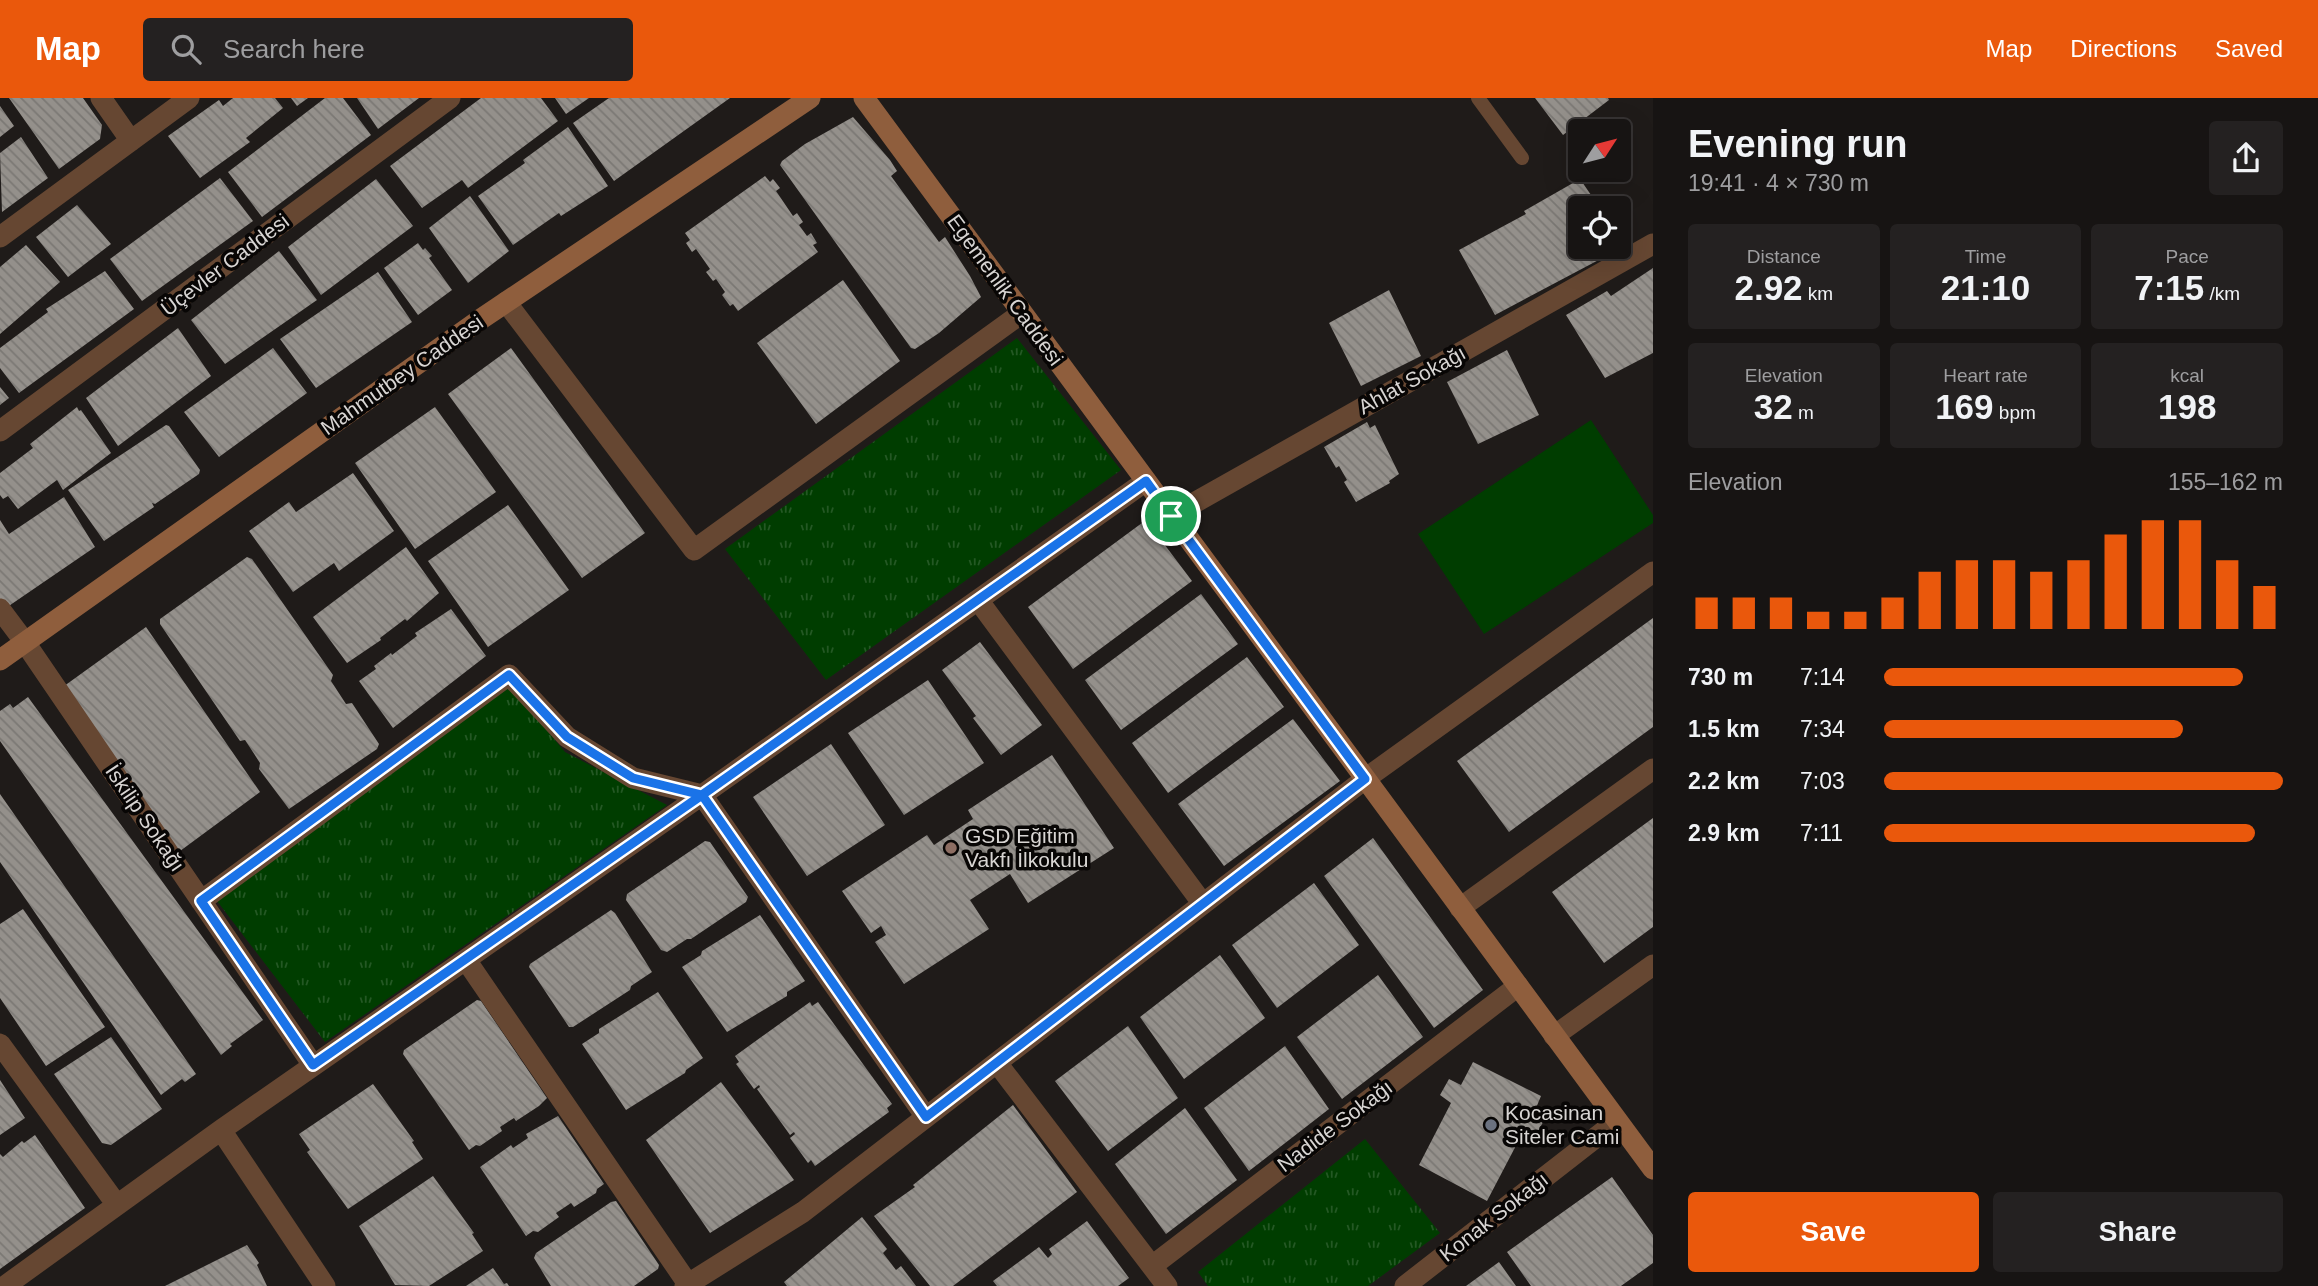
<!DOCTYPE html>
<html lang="en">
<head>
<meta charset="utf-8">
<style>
  :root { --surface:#171413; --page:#242121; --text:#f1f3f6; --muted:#9e9ea0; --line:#363333; --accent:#ea580c }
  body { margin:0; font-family:Arial,sans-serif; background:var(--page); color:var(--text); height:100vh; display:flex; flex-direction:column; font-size:26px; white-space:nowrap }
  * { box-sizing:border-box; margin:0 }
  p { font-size:23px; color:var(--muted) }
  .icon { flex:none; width:38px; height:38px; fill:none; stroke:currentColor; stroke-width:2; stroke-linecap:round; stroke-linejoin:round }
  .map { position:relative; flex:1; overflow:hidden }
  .panel { display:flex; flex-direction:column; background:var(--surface); width:665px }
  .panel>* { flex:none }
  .needle { width:46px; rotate:54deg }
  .buttons { position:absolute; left:1568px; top:21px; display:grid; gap:14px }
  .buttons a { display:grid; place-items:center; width:63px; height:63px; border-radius:7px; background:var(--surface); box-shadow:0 7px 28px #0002,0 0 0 2px var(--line); font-size:35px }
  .pin { position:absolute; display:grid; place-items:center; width:60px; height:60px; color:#fff; margin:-30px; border:4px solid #fff; border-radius:50%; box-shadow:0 2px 7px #0007 }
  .round { display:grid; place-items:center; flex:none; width:74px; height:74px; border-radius:7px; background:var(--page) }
  .summary { display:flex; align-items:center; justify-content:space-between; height:119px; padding:0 35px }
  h1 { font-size:38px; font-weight:700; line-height:52px }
  .stats { display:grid; grid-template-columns:repeat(3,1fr); gap:10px; height:119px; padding:7px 35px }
  .stats div { display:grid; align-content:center; border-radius:7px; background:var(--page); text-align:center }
  .stats b { font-size:35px; font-weight:700 }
  .stats small { font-size:19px; font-weight:400 }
  .stats p { font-size:19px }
  .chart { height:196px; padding:14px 35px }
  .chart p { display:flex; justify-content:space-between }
  .chart svg { width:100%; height:126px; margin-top:7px; stroke:var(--accent); stroke-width:6 }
  .primary-button { display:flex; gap:14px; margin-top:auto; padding:14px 35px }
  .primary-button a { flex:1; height:80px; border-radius:7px; background:var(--accent); color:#fff; font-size:28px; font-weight:700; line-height:80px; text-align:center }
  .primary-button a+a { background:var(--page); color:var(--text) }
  ul { padding:0 35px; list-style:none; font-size:23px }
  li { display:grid; grid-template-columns:112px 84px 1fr; align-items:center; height:52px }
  li i { height:18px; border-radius:9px; background:var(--accent) }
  header { display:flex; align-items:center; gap:42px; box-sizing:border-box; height:98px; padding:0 35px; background:var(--accent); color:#fff }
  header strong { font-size:33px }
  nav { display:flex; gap:38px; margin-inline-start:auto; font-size:24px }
  .search { width:490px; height:63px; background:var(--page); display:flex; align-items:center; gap:18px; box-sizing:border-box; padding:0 24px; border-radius:7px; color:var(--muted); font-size:26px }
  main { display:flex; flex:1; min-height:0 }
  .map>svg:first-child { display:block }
</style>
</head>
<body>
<header>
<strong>Map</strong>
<div class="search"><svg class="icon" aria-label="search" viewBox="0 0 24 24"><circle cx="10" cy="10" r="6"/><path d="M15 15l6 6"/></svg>Search here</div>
<nav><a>Map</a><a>Directions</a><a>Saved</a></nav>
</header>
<main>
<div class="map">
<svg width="1653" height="1188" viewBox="0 0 1653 1188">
  <defs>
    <pattern id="park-tufts" width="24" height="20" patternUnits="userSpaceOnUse" patternTransform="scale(1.75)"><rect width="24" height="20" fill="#003d00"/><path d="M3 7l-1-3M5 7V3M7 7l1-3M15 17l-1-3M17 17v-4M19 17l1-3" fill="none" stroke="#245824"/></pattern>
    <pattern id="building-back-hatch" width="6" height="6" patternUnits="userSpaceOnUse" patternTransform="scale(1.75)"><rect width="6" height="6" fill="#94908b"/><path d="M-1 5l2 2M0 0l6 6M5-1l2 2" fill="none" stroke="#7b7874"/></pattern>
  </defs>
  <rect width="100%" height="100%" fill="#1f1b19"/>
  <!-- park -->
  <path fill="url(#park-tufts)" d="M1017 240 1121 372 826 582 725 451Z
    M510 588 565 654 667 707 325 944 217 803Z
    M1365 1041 1440 1135 1368 1188H1208L1198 1174Z"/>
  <!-- garden -->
  <path fill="#003d00" d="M1591 322 1653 417V425L1484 536 1418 436Z"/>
  <!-- building -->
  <path fill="url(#building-back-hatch)" d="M9 0H83L102 27 100 41 59 71Z
    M233 0H275L283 10 246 40 250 44 200 80 168 38 219 2 223 8Z
    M291 0H308L297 8Z
    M325 0H343L371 37 262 119 228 74Z
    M357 0H419L378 31Z
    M481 0H541L558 23 468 90 462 82 422 110 390 68Z
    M555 0H589L566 16Z
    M609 0H730L614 83 573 25Z
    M1535 0H1608L1609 2 1563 37Z
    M0 8 14 28 0 39Z
    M853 19 890 62 897 73 891 78 939 144 945 139 970 178 981 199 939 235 915 251 911 250 780 67 782 63 805 46Z
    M568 29 608 88 561 118 559 115 513 147 478 98 525 65 523 62Z
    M21 39 48 80 2 114 0 55Z
    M765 78 770 84 773 81 780 90 776 93 793 118 797 115 803 124 799 127 807 138 811 135 817 145 813 147 818 154 738 213 733 206 730 208 722 197 725 194 716 181 713 183 706 174 710 171 696 151 692 154 686 145 690 142 685 135Z
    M220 80 253 123 142 203 110 161Z
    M376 81 413 128 321 197 288 149Z
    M1580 81 1600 110H1580V149H1619V139L1625 148 1495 217 1459 152 1526 116 1524 113Z
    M470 98 509 153 468 185 429 130Z
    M77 107 111 146 68 179 36 139Z
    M418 145 423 152 425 150 432 158 429 160 452 192 418 217 384 170Z
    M26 147 60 184 0 236V169Z
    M279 153 317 202 225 266 191 222Z
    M1653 170V255L1605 280 1566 217 1607 193 1611 198Z
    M105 173 134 211 19 295 0 270V250L48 214 46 211Z
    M378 174 412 224 316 290 280 241Z
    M843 182 900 263 816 326 757 245Z
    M1389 192 1421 258 1361 288 1329 225Z
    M178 230 211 278 118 348 86 300Z
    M273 250 307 295 219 359 184 314Z
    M511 250 645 435 582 480 448 296Z
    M1507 252 1539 317 1478 346 1447 284Z
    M0 289 9 300 0 307Z
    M77 309 79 313 81 312 111 355 63 392 57 382 18 411 8 398 3 401 0 397V375L33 350 30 346Z
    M435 309 496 394 415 451 355 365Z
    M1367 324 1370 330 1375 327 1399 376 1389 383 1390 385 1356 404 1344 384 1347 382 1339 368 1336 370 1324 349Z
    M166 327 169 328 200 372 199 376 155 406 152 405 154 409 104 443 68 392Z
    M353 375 394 433 339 473 334 465 293 494 249 433 289 404 296 414Z
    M64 399 95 449 0 514V422L9 436Z
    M508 407 569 492 488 549 428 463Z
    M1146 422 1192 483 1073 571 1028 509Z
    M406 449 439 495 407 523 405 521 380 540 381 542 347 565 313 519Z
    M247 459 252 461 333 577 331 583 346 606 352 605 379 646 377 651 289 711 259 671 260 665 245 642 240 643 160 526V521Z
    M1201 496 1238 546 1121 632 1085 582Z
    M451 511 486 558 393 630 359 583 376 571 374 568 391 555 392 557 417 538 415 535Z
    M1653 520V629L1509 734 1457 663Z
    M146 529 260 694 176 756 60 591Z
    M980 544 1042 627 1001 657 973 620 976 618 942 572Z
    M1247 559 1284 609 1168 695 1132 645Z
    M928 582 984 665 904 717 848 635Z
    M28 599 263 922 230 946 232 948 221 957 0 643V613L10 606 13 610Z
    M1293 621 1340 683 1224 768 1178 706Z
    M831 646 885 727 807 778 753 699Z
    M1052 657 1114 750 1028 805 1010 776 970 802 989 831 904 886 875 844 886 837 881 828 871 835 842 793 927 737 934 747 973 721 968 712Z
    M0 696 196 976 185 984 182 981 161 997 0 764Z
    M1653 720V829L1604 865 1552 794Z
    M1373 740 1483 892 1434 930 1324 778Z
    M705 743 710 744 748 799 746 804 691 841H687L667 854 661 852 626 802 627 796Z
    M1314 785 1359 847 1277 910 1232 847Z
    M23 811 105 929 46 968 0 900V826Z
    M611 812 615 815 652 874 631 888 630 892 573 929H569L529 869 530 866Z
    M760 817 805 883 787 894V898L727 934 682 869 701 857 702 853Z
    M1220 857 1265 920 1184 981 1140 919Z
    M1378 877 1423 939 1342 1001 1297 939Z
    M658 894 703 960 686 972 685 975 626 1012 582 946 599 935V931Z
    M477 902 481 903 547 1000 539 1008 516 1023 514 1020 500 1029 502 1033 480 1048 476 1047 469 1052 403 956 404 952Z
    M810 904 812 908 818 904 892 1006 887 1010 889 1014 815 1068 811 1062 808 1065 790 1040 795 1036 794 1034 790 1037 757 991 760 989 759 987 754 991 736 966 739 964 735 958Z
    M1128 928 1178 1000 1108 1053 1055 983Z
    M111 939 162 1011 111 1047 102 1045 54 976Z
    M1285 948 1329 1011 1249 1073 1204 1010Z
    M1473 964 1541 998 1536 1010 1547 1016 1533 1044 1521 1038 1487 1103 1419 1067 1451 1005 1440 997 1449 981 1461 987Z
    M0 982 25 1020 0 1037Z
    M721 984 794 1082 710 1135 646 1042Z
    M373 986 414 1043 412 1044 423 1061 348 1111 307 1054 310 1052 299 1036Z
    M1013 1007 1077 1094 953 1188H930L874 1118 915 1089 913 1087Z
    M1185 1010 1237 1082 1166 1136 1115 1066Z
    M558 1018 604 1086 597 1091 596 1095 574 1109 571 1105 556 1115 559 1119 538 1134 533 1133 526 1138 480 1069 511 1047 513 1050 528 1040 526 1036Z
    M35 1037 85 1110 0 1171V1056L3 1059 22 1043 24 1045Z
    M433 1078 474 1135 472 1136 483 1153 429 1188 395 1187 359 1128Z
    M1612 1079 1653 1137V1165L1621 1188H1531L1507 1154Z
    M616 1103 659 1167 658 1171 634 1188H551L534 1160 536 1155 611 1104Z
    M862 1119 887 1151 883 1155 896 1172 901 1168 916 1188H787L784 1184Z
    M1087 1123 1129 1180 1118 1188H997L993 1183 1039 1149 1048 1160 1052 1156 1049 1151Z
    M247 1147 259 1165 257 1167 267 1188H165Z
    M1499 1164 1516 1188H1466Z
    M493 1170 504 1186 507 1185 509 1188H466Z"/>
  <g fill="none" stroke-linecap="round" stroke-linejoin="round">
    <!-- lane -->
    <path stroke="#664732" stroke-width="14" d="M1478 0 1522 60"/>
    <!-- street -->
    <path stroke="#664732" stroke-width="21" d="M101 0 131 43
      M0 139 189 0
      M506 204 694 452 1022 215
      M0 333 450 0
      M1171 418 1653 146
      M978 502 1203 806
      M0 511 24 543 313 967
      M201 803 509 577 567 639 633 680 702 697 926 1019
      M1460 810 1653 671
      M466 862 688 1186
      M1554 938 1653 867
      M0 946 117 1107
      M997 965 1167 1188
      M221 1032 325 1188
      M1152 1168 1518 888
      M5 1188 221 1032 702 697 1146 383
      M685 1188 803 1114 1365 681 1653 474
      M1405 1188 1617 1023"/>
    <!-- secondary -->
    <path stroke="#8f5e3d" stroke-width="21" d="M864 0 1653 1071
      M0 562 478 223 810 0"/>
  </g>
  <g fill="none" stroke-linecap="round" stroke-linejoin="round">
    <defs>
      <path id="route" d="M1171 418 1146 383 702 697 313 967 201 803 509 577 567 639 633 680 702 697 926 1019 1365 681 1171 418"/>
    </defs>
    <!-- route casing -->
    <use href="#route" stroke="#fff" stroke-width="14"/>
    <!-- route -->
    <use href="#route" stroke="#1a73e8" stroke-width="9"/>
  </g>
  <!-- markers -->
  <circle fill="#8d6e63" stroke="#080605" stroke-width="2.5" cx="951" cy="750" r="7"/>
  <circle fill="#6b7280" stroke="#080605" stroke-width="2.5" cx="1491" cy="1027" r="7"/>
  <g text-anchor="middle" stroke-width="7" stroke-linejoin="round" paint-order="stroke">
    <!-- street labels -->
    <g font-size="21" fill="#d8d5d3" stroke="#080605">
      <text transform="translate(225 167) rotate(-37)" y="7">Üçevler Caddesi</text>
      <text transform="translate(1005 192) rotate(54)" y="7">Egemenlik Caddesi</text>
      <text transform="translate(402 277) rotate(-35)" y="7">Mahmutbey Caddesi</text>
      <text transform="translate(1412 282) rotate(-29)" y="7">Ahlat Sokağı</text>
      <text transform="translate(145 720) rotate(56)" y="7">İskilip Sokağı</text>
      <text transform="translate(1335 1028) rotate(-37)" y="7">Nadide Sokağı</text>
      <text transform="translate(1494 1119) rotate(-38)" y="7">Konak Sokağı</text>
    </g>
    <!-- poi labels -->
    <g font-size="21" fill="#d8d5d3" stroke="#080605" text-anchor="start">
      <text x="965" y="745">GSD Eğitim<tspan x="965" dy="24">Vakfı İlkokulu</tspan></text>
      <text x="1505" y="1022">Kocasinan<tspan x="1505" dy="24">Siteler Cami</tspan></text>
    </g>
  </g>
</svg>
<div class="buttons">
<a><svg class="needle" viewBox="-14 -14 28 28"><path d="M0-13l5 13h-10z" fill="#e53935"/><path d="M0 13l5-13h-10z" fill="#9e9ea0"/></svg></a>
<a><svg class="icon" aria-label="locate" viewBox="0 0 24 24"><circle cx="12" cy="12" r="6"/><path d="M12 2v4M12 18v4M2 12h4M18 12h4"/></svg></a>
</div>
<div class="pin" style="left:1171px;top:418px;background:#1e9e55"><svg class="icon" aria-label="arrive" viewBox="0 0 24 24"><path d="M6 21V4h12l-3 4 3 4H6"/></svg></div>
</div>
<section class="panel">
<div class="summary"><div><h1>Evening run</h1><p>19:41 · 4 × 730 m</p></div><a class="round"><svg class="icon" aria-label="share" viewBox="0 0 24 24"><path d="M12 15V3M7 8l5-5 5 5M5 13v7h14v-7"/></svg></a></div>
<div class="stats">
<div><p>Distance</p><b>2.92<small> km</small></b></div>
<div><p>Time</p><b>21:10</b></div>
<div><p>Pace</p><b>7:15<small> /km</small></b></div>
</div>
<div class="stats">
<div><p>Elevation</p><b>32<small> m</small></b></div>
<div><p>Heart rate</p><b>169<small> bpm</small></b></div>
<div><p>kcal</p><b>198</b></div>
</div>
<div class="chart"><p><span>Elevation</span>155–162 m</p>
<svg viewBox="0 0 160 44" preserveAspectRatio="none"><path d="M5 44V33M15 44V33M25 44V33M35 44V38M45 44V38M55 44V33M65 44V24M75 44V20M85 44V20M95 44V24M105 44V20M115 44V11M125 44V6M135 44V6M145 44V20M155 44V29"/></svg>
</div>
<ul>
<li><b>730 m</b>7:14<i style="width:90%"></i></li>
<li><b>1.5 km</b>7:34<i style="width:75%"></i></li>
<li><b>2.2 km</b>7:03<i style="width:100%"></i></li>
<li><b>2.9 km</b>7:11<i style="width:93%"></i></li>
</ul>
<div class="primary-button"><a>Save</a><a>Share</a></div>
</section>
</main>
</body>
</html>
